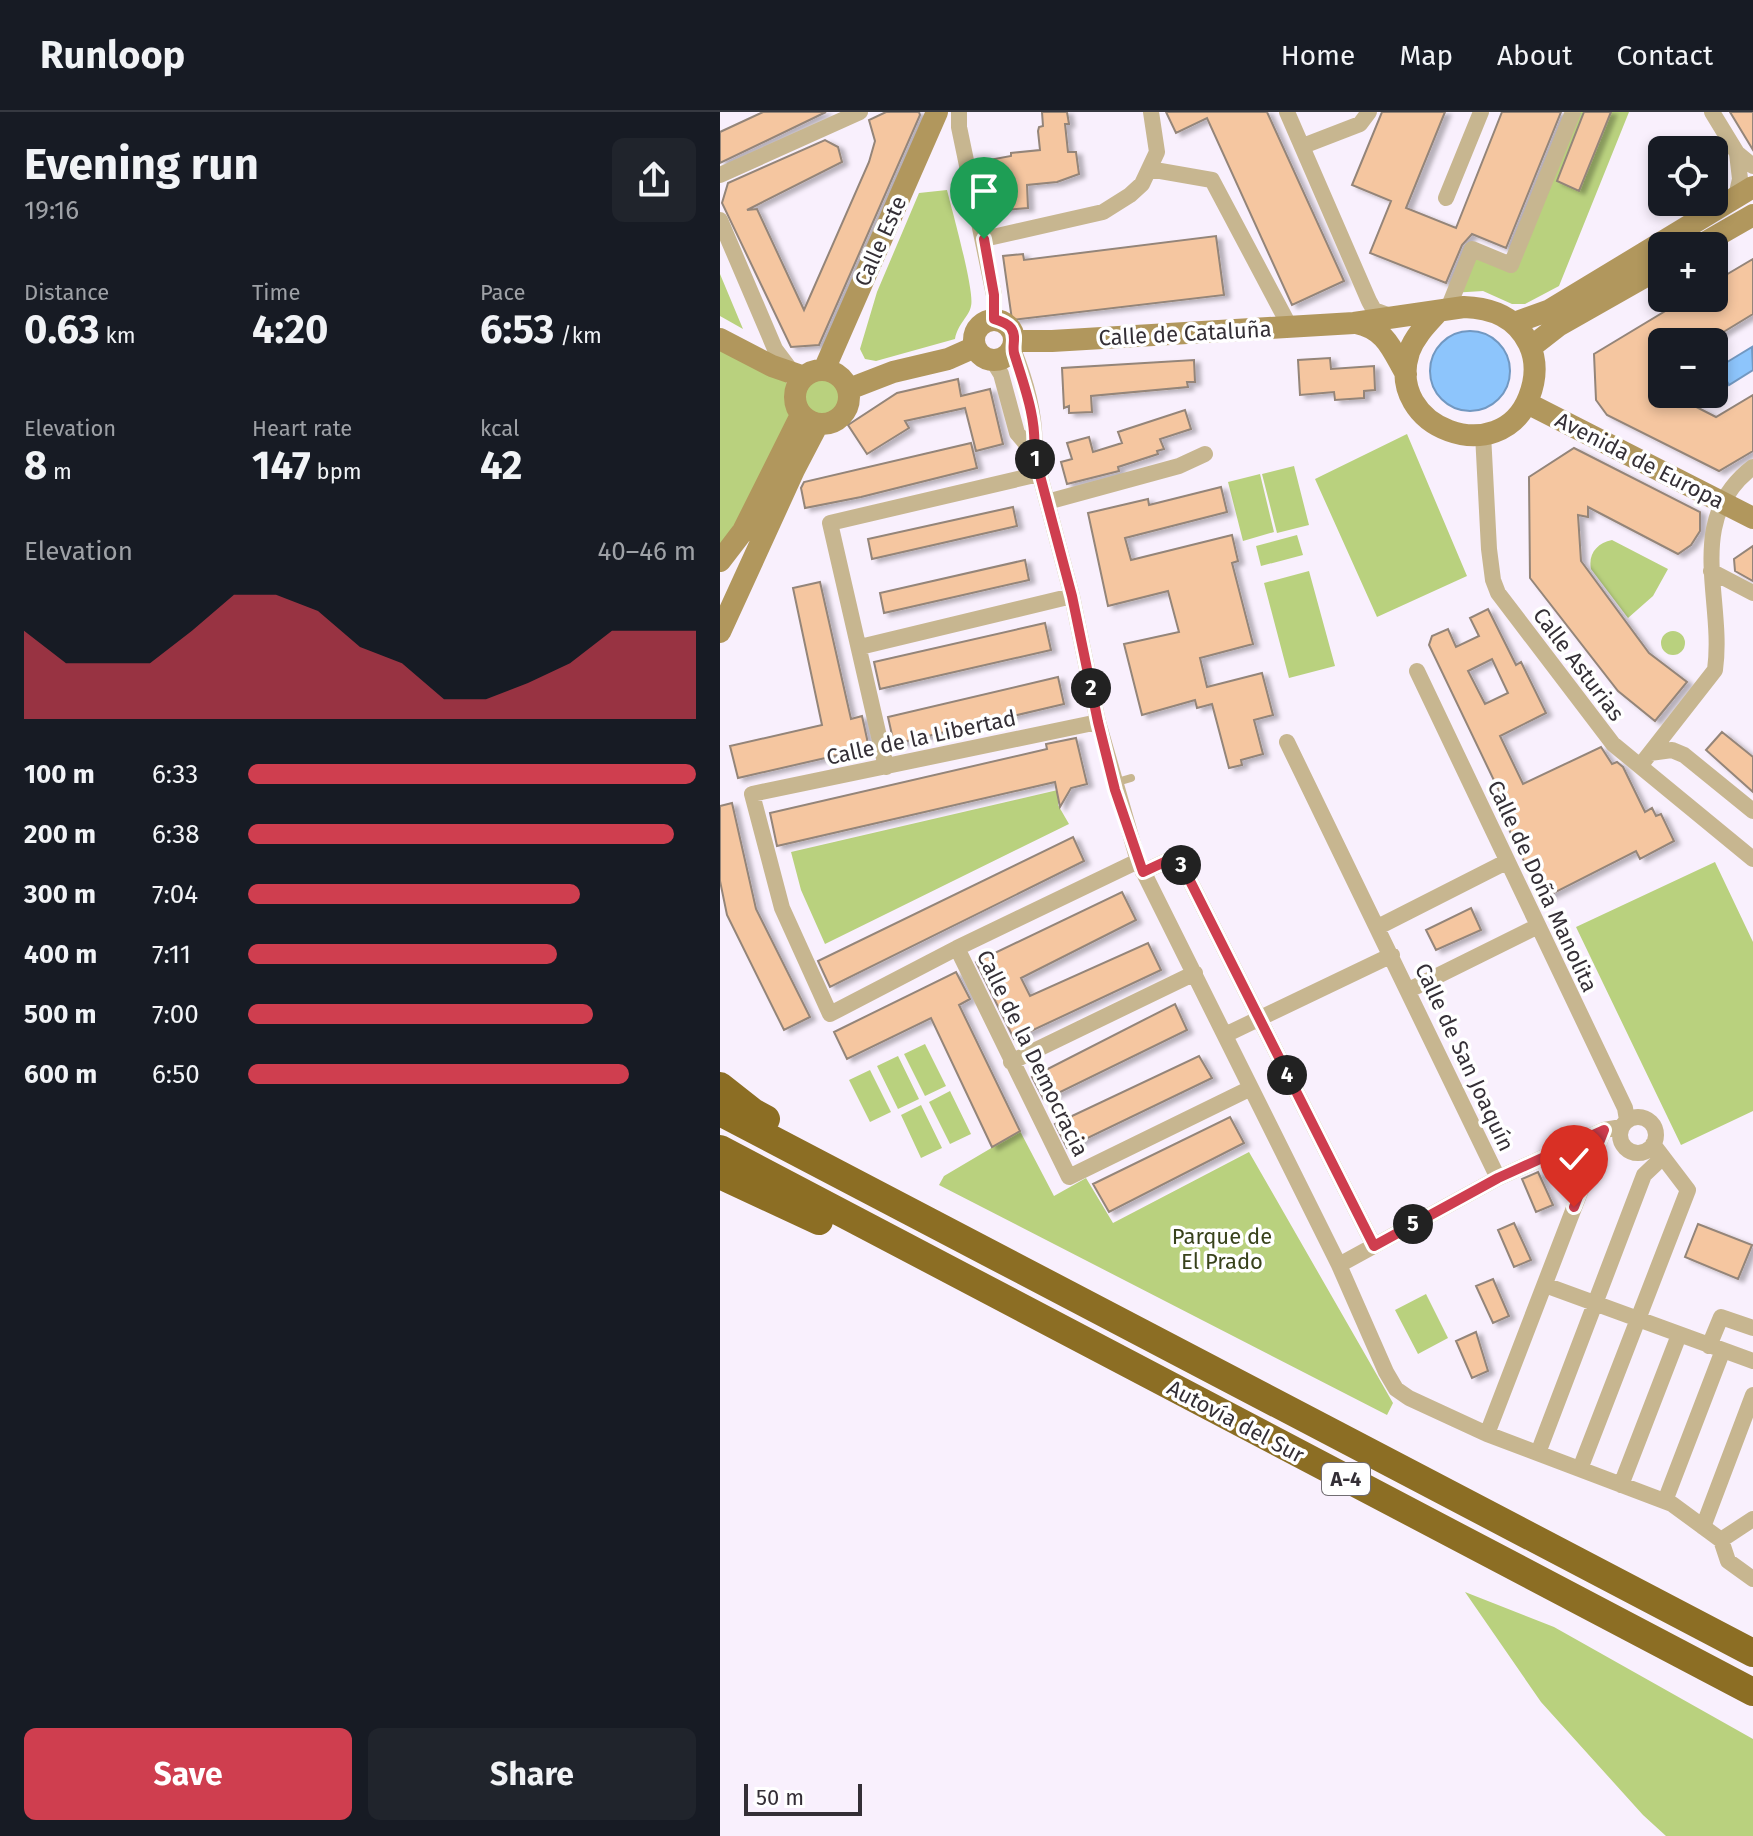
<!DOCTYPE html>
<html lang="en">
<head>
<meta charset="utf-8">
<style>
  :root { --surface:#171b24; --page:#20242c; --text:#f1f3f6; --muted:#9ea1a6; --line:#363941; --accent:#cf3e4f }
  body { margin:0; font-family:"Fira Sans",sans-serif; background:var(--page); color:var(--text); height:100vh; display:flex; flex-direction:column; font-size:30px; white-space:nowrap }
  * { box-sizing:border-box; margin:0 }
  p { font-size:26px; color:var(--muted) }
  .icon { flex:none; width:44px; height:44px; fill:none; stroke:currentColor; stroke-width:2; stroke-linecap:round; stroke-linejoin:round }
  .map { position:relative; flex:1; overflow:hidden }
  .sheet { display:flex; flex-direction:column; background:var(--surface); width:720px }
  .sheet>* { flex:none }
  .fabs { position:absolute; left:928px; top:24px; display:grid; gap:16px }
  .fabs a { display:grid; place-items:center; width:80px; height:80px; border-radius:12px; background:var(--surface); box-shadow:0 4px 12px #0003; font-size:40px }
  .scale { position:absolute; left:24px; bottom:20px; width:118px; box-sizing:border-box; padding-left:8px; border:4px solid #342f36; border-top:0; font-size:22px; line-height:28px; white-space:nowrap; color:#342f36; -webkit-text-stroke:6px #fff; paint-order:stroke }
  .pin { position:absolute; display:grid; place-items:center; width:68px; height:68px; color:#fff; margin:-82px -34px; border-radius:50% 50% 50% 0; rotate:-45deg; box-shadow:0 0 8px #0007 }
  .pin .icon { rotate:45deg }
  .km { position:absolute; width:40px; height:40px; margin:-20px; border-radius:50%; background:#222; color:#fff; font-size:22px; line-height:40px; text-align:center }
  .round { display:grid; place-items:center; flex:none; width:84px; height:84px; border-radius:12px; background:var(--page) }
  .summary { display:flex; align-items:center; justify-content:space-between; height:136px; padding:0 24px }
  h1 { font-size:44px; font-weight:700; line-height:60px }
  .metrics { display:grid; grid-template-columns:repeat(3,1fr); gap:12px; height:136px; padding:8px 24px }
  .metrics div { display:grid; align-content:center }
  .metrics b { font-size:40px; font-weight:700 }
  .metrics small { font-size:22px; font-weight:400 }
  .metrics p { font-size:22px }
  .chart { height:224px; padding:16px 24px }
  .chart p { display:flex; justify-content:space-between }
  .chart svg { width:100%; height:144px; margin-top:8px; fill:var(--accent); opacity:.7 }
  .primary-button { display:flex; gap:16px; margin-top:auto; padding:16px 24px }
  .primary-button a { flex:1; height:92px; border-radius:12px; background:var(--accent); color:#fff; font-size:32px; font-weight:700; line-height:92px; text-align:center }
  .primary-button a+a { background:var(--page); color:var(--text) }
  ul { padding:0 24px; list-style:none; font-size:26px }
  li { display:grid; grid-template-columns:128px 96px 1fr; align-items:center; height:60px }
  li i { height:20px; border-radius:10px; background:var(--accent) }
  header { display:flex; align-items:center; gap:48px; box-sizing:border-box; height:112px; padding:0 40px; background:var(--surface); border-bottom:2px solid var(--line) }
  header strong { font-size:38px }
  nav { display:flex; gap:44px; margin-inline-start:auto; font-size:28px }
  main { display:flex; flex:1; min-height:0 }
  .map>svg:first-child { display:block }
</style>
</head>
<body>
<header>
<strong>Runloop</strong>
<nav><a>Home</a><a>Map</a><a>About</a><a>Contact</a></nav>
</header>
<main>
<section class="sheet">
<div class="summary"><div><h1>Evening run</h1><p>19:16</p></div><a class="round"><svg class="icon" aria-label="share" viewBox="0 0 24 24"><path d="M12 15V3M7 8l5-5 5 5M5 13v7h14v-7"/></svg></a></div>
<div class="metrics">
<div><p>Distance</p><b>0.63<small> km</small></b></div>
<div><p>Time</p><b>4:20</b></div>
<div><p>Pace</p><b>6:53<small> /km</small></b></div>
</div>
<div class="metrics">
<div><p>Elevation</p><b>8<small> m</small></b></div>
<div><p>Heart rate</p><b>147<small> bpm</small></b></div>
<div><p>kcal</p><b>42</b></div>
</div>
<div class="chart"><p><span>Elevation</span>40–46 m</p>
<svg viewBox="0 0 160 44" preserveAspectRatio="none"><path d="M0 44V17L10 27L20 27L30 27L40 17L50 6L60 6L70 11L80 22L90 27L100 38L110 38L120 33L130 27L140 17L150 17L160 17V44z"/></svg>
</div>
<ul>
<li><b>100 m</b>6:33<i style="width:100%"></i></li>
<li><b>200 m</b>6:38<i style="width:95%"></i></li>
<li><b>300 m</b>7:04<i style="width:74%"></i></li>
<li><b>400 m</b>7:11<i style="width:69%"></i></li>
<li><b>500 m</b>7:00<i style="width:77%"></i></li>
<li><b>600 m</b>6:50<i style="width:85%"></i></li>
</ul>
<div class="primary-button"><a>Save</a><a>Share</a></div>
</section>
<div class="map">
<svg width="1033" height="1724" viewBox="0 0 1033 1724">
  <defs>
    <filter id="shadow"><feDropShadow dx="5.5" dy="3" stdDeviation="2" flood-color="#0004"/></filter>
  </defs>
  <rect width="100%" height="100%" fill="#f9f0fd"/>
  <!-- green -->
  <path fill="#b9d17e" d="M847 0H909L839 174 805 192H792L763 179 731 181 751 132 787 146Z
    M227 78C232 98 255 180 251 194 249 205 238 211 235 227L156 249 145 247 140 237 157 180 199 81Z
    M0 162 23 217 0 204Z
    M0 231C42 249 68 255 81 303L9 423 0 432Z
    M81 285a22 22 0 1 1 44 0a22 22 0 1 1-44 0Z
    M687 322 747 464 657 505 595 367Z
    M574 354 589 413 557 421 542 362Z
    M540 362 554 420 523 429 508 370Z
    M577 423 583 443 541 454 536 434Z
    M892 428 948 457 933 484 908 506 871 457C868 442 877 431 892 428Z
    M589 459 615 554 569 566 544 471Z
    M941 531a12 12 0 1 1 24 0a12 12 0 1 1-24 0Z
    M342 677 338 693 349 712 105 832 81 778 71 740Z
    M995 750 1033 830V999L961 1033 856 815Z
    M205 932 226 974 205 984 184 942Z
    M178 944 199 987 178 997 157 954Z
    M150 958 171 1000 150 1010 129 968Z
    M230 979 251 1022 230 1032 209 990Z
    M201 993 222 1036 201 1046 181 1003Z
    M300 1019 334 1084 366 1066 393 1111 529 1040 673 1291 667 1303 219 1073 224 1064Z
    M706 1182 728 1226 698 1242 675 1198Z
    M745 1480 834 1515 1033 1627V1724H946L923 1703 821 1590Z"/>
  <!-- water -->
  <path fill="#8dc5fc" stroke="#7298c1" stroke-width="2" d="M710 259a40 40 0 1 1 80 0a40 40 0 1 1-80 0Z
    M1032 235 1033 258 1009 273 999 255Z"/>
  <!-- building -->
  <path fill="#f5c6a0" stroke="#948579" stroke-width="2" fill-rule="evenodd" filter="url(#shadow)" d="M43 0H106L0 51V20Z
    M166 0H199L200 3 99 233 71 235 2 91 8 71 105 28 118 35 122 50 27 98 37 97 84 198 149 50 155 29 149 8Z
    M322 0H347L349 12H345L348 40H356L359 62 337 70 307 73 308 96 284 98 280 71H271L269 48 291 44V41L320 38 318 19 319 15 323 14Z
    M446 0H547L624 169 572 193 487 6 456 21Z
    M662 0H725L686 96 736 116 782 0H841L786 136 752 122 742 133 726 171 650 141 671 89 632 73Z
    M864 0H891L859 79 837 69Z
    M1010 0H1033V38Z
    M496 124 504 183 292 208 283 144 303 142 304 148Z
    M1033 147V202L987 230H942L940 259 942 282H951L996 305 1033 283V339L999 359 887 303 876 288 874 242 967 186H994V170Z
    M610 246 611 257 654 254 655 278 644 279V286L615 288 614 280 580 283 578 248Z
    M474 248 475 270H467L468 275 371 284 372 300 349 301V294L344 296 342 256Z
    M238 267 241 284 270 277 283 332 256 339 245 296 185 309 189 316 147 342 128 313 177 281Z
    M465 298 471 317 440 327 444 337 437 339 438 342 398 355 399 359 347 372 341 350 352 347 347 331 369 325 373 340 402 331 398 320Z
    M251 331 257 356 141 385 85 396 81 376 84 370Z
    M854 336 980 400V419L971 433 958 442 868 395V405L858 403 861 449 929 541 967 570 935 609 898 579 810 466 809 365Z
    M501 375 507 400 405 426 411 448 512 423 518 449 512 451 533 532 480 546 487 575 542 561 553 603 534 608 543 642 521 648 522 653 509 656 492 592 477 596 475 588 422 603 404 532 459 520 448 479 388 494 368 401 428 387 429 393Z
    M293 395 297 414 152 447 148 427Z
    M1033 434V469L1015 459 1014 447Z
    M305 448 309 468 164 501 160 481Z
    M100 470 131 607 142 604 149 636 18 666 10 634 102 613 73 476Z
    M768 497 796 553 801 550 826 601 780 624 803 672 881 635 892 652 897 650 903 655 925 700 932 696 936 704 941 702 954 729 920 747 916 739 822 787 774 686 781 683 709 533 712 524 728 517 736 535 759 524 750 506ZM772 547 788 581 765 592 748 559Z
    M325 511 331 538 160 577 154 550Z
    M338 565 344 592 174 632 168 605Z
    M1002 620 1033 645V680L986 638Z
    M356 626 367 672 351 676 340 695 335 670 57 734 50 701 327 637 326 632Z
    M12 691 36 797 90 905 64 918 7 803 0 769V694Z
    M353 725 364 749 110 875 98 849Z
    M402 780 416 808 301 866 310 884 428 831 441 858 294 927 256 850Z
    M751 796 761 818 716 838 706 818Z
    M236 860 250 887 239 893 300 1019 272 1035 211 906 127 947 114 920Z
    M455 892 467 918 324 988 312 965Z
    M479 944 492 966 347 1036 335 1012Z
    M510 1005 524 1031 389 1100 373 1072Z
    M818 1060 833 1093 816 1100 802 1067Z
    M794 1111 811 1148 794 1155 778 1118Z
    M978 1112 1032 1133 1018 1167 965 1145Z
    M773 1167 789 1204 773 1211 756 1174Z
    M756 1220 768 1259 752 1266 736 1229Z"/>
  <g fill="none" stroke-linecap="round" stroke-linejoin="round">
    <!-- lane -->
    <path stroke="#c7b690" stroke-width="8" d="M394 671 411 666"/>
    <!-- street -->
    <path stroke="#c7b690" stroke-width="16" d="M239 0V15L274 183V207
      M567 0 649 189 654 198 673 205
      M992 0 1017 41 1033 54
      M583 34 640 12 649 0
      M429 57 492 68 570 215
      M0 63 140 0
      M1016 85 1020 67 1017 41
      M726 86 761 0
      M0 108 55 237 73 261
      M264 127 383 100 410 83 422 72 437 40 431 0
      M727 199 752 137 791 153 853 0
      M293 237C306 269 317 306 314 341L352 484 378 610 418 749 619 1153 666 1260 676 1277 689 1286 767 1322 952 1392 1001 1428
      M273 249 281 262 297 321 314 341
      M763 322 769 437 773 468 778 481 893 632 1033 747
      M327 390 459 354 485 342
      M991 459 1033 481
      M140 535 352 484
      M697 559 905 996 907 1008
      M378 610 32 682 62 796 110 902 237 836 418 749
      M567 630 778 1066
      M930 641 952 638 964 643 1033 699
      M920 654 995 558C1005 487 963 408 1033 355
      M166 655 110 411 319 362
      M423 760 453 746 460 749 654 1134
      M658 815 786 750
      M237 836 349 1065 531 976
      M689 878 818 814
      M505 923 672 843
      M291 950 475 861
      M900 1023a18 18 0 1 1 36 0a18 18 0 1 1-36 0Z
      M619 1153 778 1066 884 1018 902 1015
      M825 1173 1033 1249
      M989 1234 1001 1205 1033 1216
      M767 1322 884 1018
      M818 1341 924 1063 943 1045
      M860 1357 968 1078 933 1032
      M901 1373 959 1223
      M945 1389 1003 1238
      M983 1415 1033 1283
      M1001 1428 1008 1449 1033 1467
      M1001 1428 1033 1407"/>
    <!-- secondary -->
    <path stroke="#b1975d" stroke-width="22" d="M979 134 1033 103
      M254 228a20 20 0 1 1 40 0a20 20 0 1 1-40 0Z
      M636 211C666 217 672 238 686 262
      M794 211 830 198 1033 75
      M0 227 52 254 84 265
      M295 229H332L634 211 744 195C772 196 796 205 809 232 817 249 816 267 809 285 781 358 664 317 689 240 695 224 706 213 717 201
      M811 235 838 214 942 155
      M75 285a27 27 0 1 1 54 0a27 27 0 1 1-54 0Z
      M104 258 217 0
      M129 277 173 260 228 247 255 235
      M807 291 1033 406
      M0 449 23 419 81 303
      M0 520 74 358 98 312"/>
    <!-- highway -->
    <path stroke="#8c6e24" stroke-width="28" d="M0 974 33 1000 46 1007
      M0 1000 1033 1541
      M0 1037 1033 1580
      M0 1063 99 1109"/>
  </g>
  <g fill="none" stroke-linecap="round" stroke-linejoin="round">
    <defs>
      <path id="route" d="M264 127 274 183V207C281 209 287 211 291 216 297 225 292 232 294 241 304 274 317 306 314 341L352 484 378 610 395 678 423 760 453 746 460 749 654 1134 778 1066 884 1018 854 1095"/>
    </defs>
    <!-- route casing -->
    <use href="#route" stroke="#fff" stroke-width="16"/>
    <!-- route -->
    <use href="#route" stroke="#cf3e4f" stroke-width="10"/>
  </g>
  <g text-anchor="middle" stroke-width="7" stroke-linejoin="round" paint-order="stroke">
    <!-- shield labels -->
    <rect fill="#fff" stroke="#716d72" stroke-width="2" x="602" y="1351" width="48" height="32" rx="6"/>
    <g font-size="20" font-weight="bold" fill="#342f36">
      <text x="626" y="1374">A-4</text>
    </g>
    <!-- street labels -->
    <g font-size="22" fill="#342f36" stroke="#fff">
      <text transform="translate(160 129) rotate(-66)" y="8">Calle Este</text>
      <text transform="translate(465 221) rotate(-3)" y="8">Calle de Cataluña</text>
      <text transform="translate(920 348) rotate(27)" y="8">Avenida de Europa</text>
      <text transform="translate(859 552) rotate(53)" y="8">Calle Asturias</text>
      <text transform="translate(201 625) rotate(-12)" y="8">Calle de la Libertad</text>
      <text transform="translate(823 774) rotate(65)" y="8">Calle de Doña Manolita</text>
      <text transform="translate(313 941) rotate(64)" y="8">Calle de la Democracia</text>
      <text transform="translate(745 945) rotate(65)" y="8">Calle de San Joaquín</text>
      <text transform="translate(516 1309) rotate(28)" y="8">Autovía del Sur</text>
    </g>
    <!-- park labels -->
    <g font-size="22" fill="#38421b" stroke="#fff">
      <text x="502" y="1132">Parque de<tspan x="502" dy="25">El Prado</tspan></text>
    </g>
  </g>
</svg>
<div class="fabs">
<a><svg class="icon" aria-label="locate" viewBox="0 0 24 24"><circle cx="12" cy="12" r="6"/><path d="M12 2v4M12 18v4M2 12h4M18 12h4"/></svg></a>
<a>+</a>
<a>−</a>
</div>
<div class="scale">50 m</div>
<div class="pin" style="left:264px;top:127px;background:#1e9e55"><svg class="icon" aria-label="arrive" viewBox="0 0 24 24"><path d="M6 21V4h12l-3 4 3 4H6"/></svg></div>
<div class="pin" style="left:854px;top:1095px;background:#d93025"><svg class="icon" aria-label="check" viewBox="0 0 24 24"><path d="M5 12l5 5 9-10"/></svg></div>
<b class="km" style="left:315px;top:347px">1</b>
<b class="km" style="left:371px;top:576px">2</b>
<b class="km" style="left:461px;top:753px">3</b>
<b class="km" style="left:567px;top:963px">4</b>
<b class="km" style="left:693px;top:1112px">5</b>
</div>
</main>
</body>
</html>
